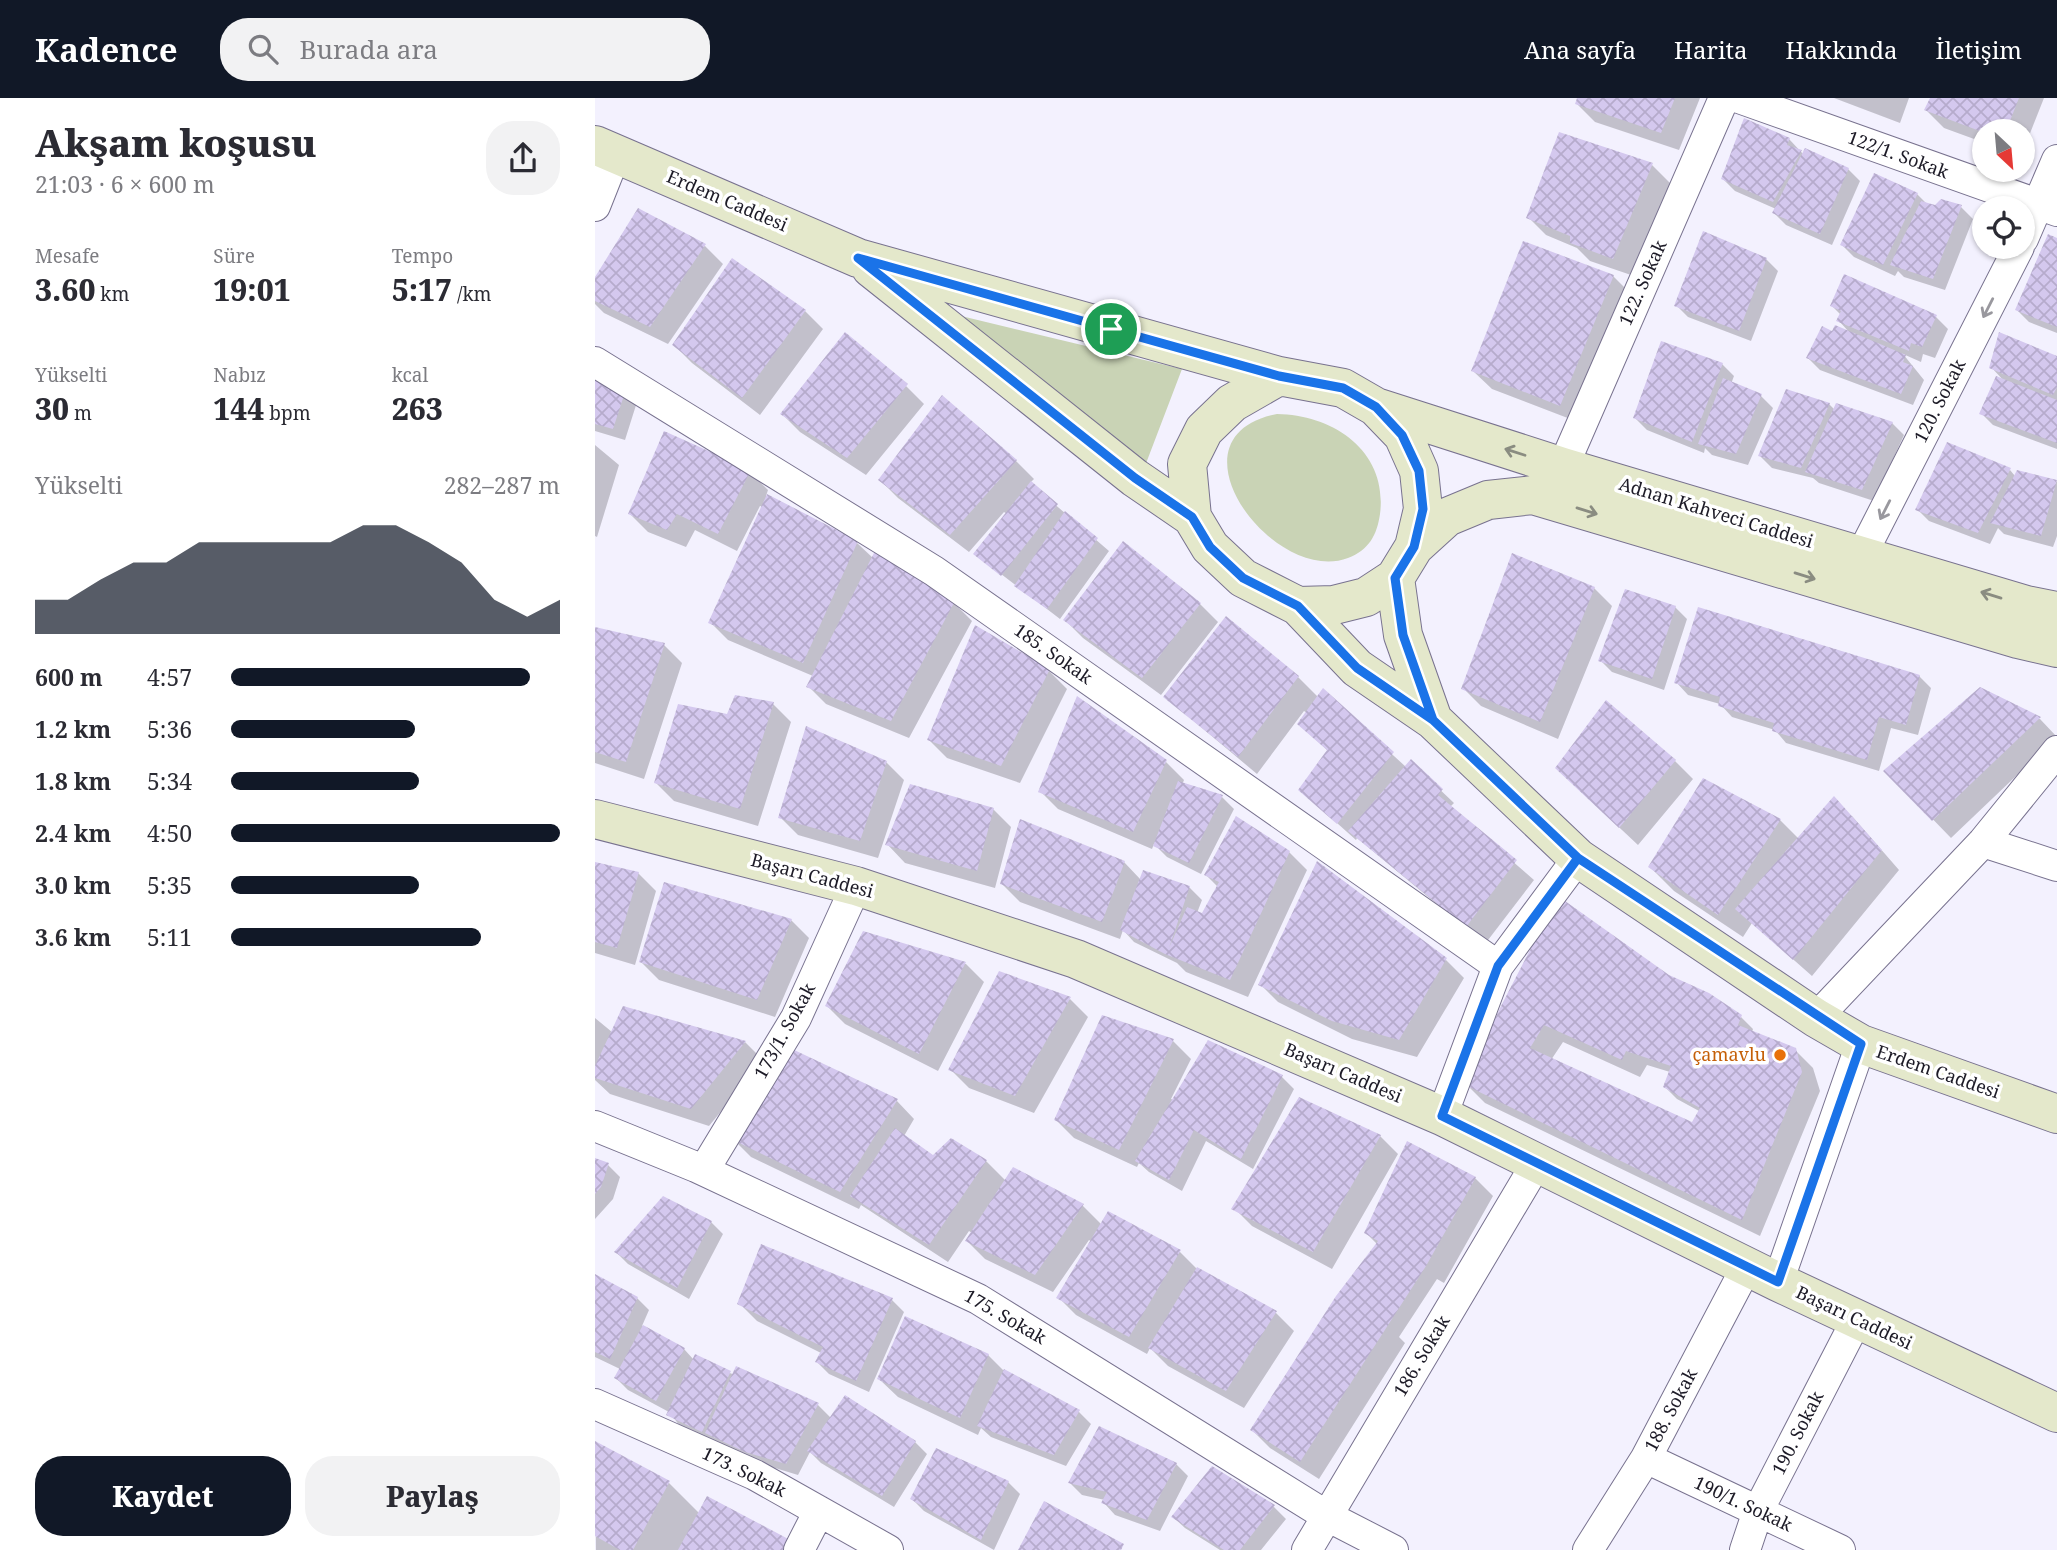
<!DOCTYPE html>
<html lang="tr">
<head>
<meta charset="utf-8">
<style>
  :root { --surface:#fff; --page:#f2f2f3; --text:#2b2b33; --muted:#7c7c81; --accent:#111827 }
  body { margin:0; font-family:"Noto Serif",serif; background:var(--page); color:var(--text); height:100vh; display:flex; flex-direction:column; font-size:26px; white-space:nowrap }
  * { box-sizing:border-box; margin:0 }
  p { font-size:23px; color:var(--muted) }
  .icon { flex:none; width:38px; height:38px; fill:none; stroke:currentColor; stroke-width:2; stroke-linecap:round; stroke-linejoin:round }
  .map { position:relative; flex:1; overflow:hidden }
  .sheet { display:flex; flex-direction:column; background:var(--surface); width:595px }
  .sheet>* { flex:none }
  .needle { width:46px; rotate:154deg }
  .tools { position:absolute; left:1377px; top:21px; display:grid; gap:14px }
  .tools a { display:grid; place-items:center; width:63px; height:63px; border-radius:50%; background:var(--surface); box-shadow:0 2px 5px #0004; font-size:35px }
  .pin { position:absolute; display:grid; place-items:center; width:60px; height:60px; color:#fff; margin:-30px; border:4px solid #fff; border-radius:50%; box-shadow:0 2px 7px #0007 }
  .round { display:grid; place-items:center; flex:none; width:74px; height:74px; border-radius:28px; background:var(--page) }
  .overview { display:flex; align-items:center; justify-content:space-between; height:119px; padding:0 35px }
  h1 { font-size:38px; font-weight:800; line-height:52px }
  .metrics { display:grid; grid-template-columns:repeat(3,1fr); gap:10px; height:119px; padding:7px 35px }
  .metrics div { display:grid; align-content:center }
  .metrics b { font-size:30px; font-weight:800 }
  .metrics small { font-size:19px; font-weight:400 }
  .metrics p { font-size:19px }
  .chart { height:196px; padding:14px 35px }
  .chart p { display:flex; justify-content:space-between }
  .chart svg { width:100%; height:126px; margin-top:7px; fill:var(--accent); opacity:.7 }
  .action { display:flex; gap:14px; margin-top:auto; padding:14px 35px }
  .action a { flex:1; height:80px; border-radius:28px; background:var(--accent); color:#fff; font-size:28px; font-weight:800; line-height:80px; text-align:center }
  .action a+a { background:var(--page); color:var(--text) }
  ul { padding:0 35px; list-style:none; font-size:23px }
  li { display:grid; grid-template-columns:112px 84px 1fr; align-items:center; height:52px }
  li i { height:18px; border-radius:9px; background:var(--accent) }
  header { display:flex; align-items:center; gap:42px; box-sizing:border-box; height:98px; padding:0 35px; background:var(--accent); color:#fff }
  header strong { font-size:33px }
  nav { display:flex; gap:38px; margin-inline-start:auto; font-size:24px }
  .search { width:490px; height:63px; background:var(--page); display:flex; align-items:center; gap:18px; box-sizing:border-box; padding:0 24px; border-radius:28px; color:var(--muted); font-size:26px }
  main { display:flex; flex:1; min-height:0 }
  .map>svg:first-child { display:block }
</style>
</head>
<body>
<header>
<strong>Kadence</strong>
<div class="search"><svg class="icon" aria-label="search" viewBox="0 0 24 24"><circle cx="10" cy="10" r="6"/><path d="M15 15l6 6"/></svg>Burada ara</div>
<nav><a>Ana sayfa</a><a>Harita</a><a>Hakkında</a><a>İletişim</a></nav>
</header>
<main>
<section class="sheet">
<div class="overview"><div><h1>Akşam koşusu</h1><p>21:03 · 6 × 600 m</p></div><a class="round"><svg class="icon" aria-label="share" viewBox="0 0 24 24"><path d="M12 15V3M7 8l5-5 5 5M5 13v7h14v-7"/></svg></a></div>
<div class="metrics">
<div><p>Mesafe</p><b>3.60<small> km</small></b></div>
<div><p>Süre</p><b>19:01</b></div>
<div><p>Tempo</p><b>5:17<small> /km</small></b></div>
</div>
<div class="metrics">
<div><p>Yükselti</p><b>30<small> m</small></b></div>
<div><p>Nabız</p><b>144<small> bpm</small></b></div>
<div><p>kcal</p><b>263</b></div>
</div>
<div class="chart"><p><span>Yükselti</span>282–287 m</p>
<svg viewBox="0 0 160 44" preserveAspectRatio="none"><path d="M0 44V32L10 32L20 25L30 19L40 19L50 12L60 12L70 12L80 12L90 12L100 6L110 6L120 12L130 19L140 32L150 38L160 32V44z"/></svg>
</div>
<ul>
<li><b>600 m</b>4:57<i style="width:91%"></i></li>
<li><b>1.2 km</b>5:36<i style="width:56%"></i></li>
<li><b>1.8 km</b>5:34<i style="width:57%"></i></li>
<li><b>2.4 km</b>4:50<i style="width:100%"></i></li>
<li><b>3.0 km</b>5:35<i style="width:57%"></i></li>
<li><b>3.6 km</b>5:11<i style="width:76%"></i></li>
</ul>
<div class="action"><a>Kaydet</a><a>Paylaş</a></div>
</section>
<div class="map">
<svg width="1462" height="1452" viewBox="0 0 1462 1452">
  <defs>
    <pattern id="building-cross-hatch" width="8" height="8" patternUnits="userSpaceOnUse" patternTransform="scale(1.75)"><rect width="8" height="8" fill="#d4c8ee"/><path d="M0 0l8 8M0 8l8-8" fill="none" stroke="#b6abcc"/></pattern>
  </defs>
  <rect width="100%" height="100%" fill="#f3f1fe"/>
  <!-- green -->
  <path fill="#c9d3b5" d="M362 217 587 271 550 368Z
    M682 316C740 317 793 354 785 416 782 437 774 452 753 460 679 488 566 339 682 316Z"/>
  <!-- shadow -->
  <path fill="#0003" fill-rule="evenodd" d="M984 0H1105L1084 52 1000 24 982 6Z
    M1239 0H1314L1305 25Z
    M1337 0H1449L1428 53V33H1390V45L1349 30 1331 12Z
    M1194 41 1209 57 1253 71 1265 83 1237 147 1191 127 1179 115 1181 111 1140 93 1128 81Z
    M1057 67 1075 85 1036 177 995 163 982 150 951 137 933 119Z
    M1322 96 1333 107 1366 109 1378 121 1350 192 1309 179 1303 173 1300 178 1259 159 1247 147Z
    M1462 141V235L1434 224 1422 212Z
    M110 148 128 166 73 246 9 215 0 206V182Z
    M1171 161 1183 173 1156 243 1093 219 1081 207Z
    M138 163 210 213 228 231 165 317 97 265 79 247Z
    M1018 178 1036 196 983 324 897 291 878 273Z
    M1237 208 1341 219 1353 231 1340 260 1328 256 1326 264 1308 256 1329 282 1318 307 1225 272 1213 260 1238 236 1255 235 1243 222 1246 217Z
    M1462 260V351L1398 327 1386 315 1409 283 1396 269Z
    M1127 266 1139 278 1136 286 1166 298 1178 310 1153 367 1117 357 1110 350 1109 355 1052 332 1040 320Z
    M0 280 42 304 30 342 0 333Z
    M311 288 329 306 271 377 205 334 187 316Z
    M1234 306 1239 311 1297 325 1309 337 1279 403 1224 385 1218 380 1177 370 1165 358Z
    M0 347 24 367 2 439 0 438Z
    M421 363 439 381 435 385 514 453 465 521 380 456 412 416 409 414 374 454 303 400 285 382Z
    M1415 372 1420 378 1422 374 1462 384V438L1458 449 1409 436 1403 430 1395 446 1334 423 1322 411Z
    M155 374 173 392 171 398 262 445 278 460 359 505 377 523 314 640 231 606 213 588 218 578 133 542 115 524 168 409 165 408 142 453 100 432 91 449 53 434 35 416Z
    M999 490 1017 508 963 641 886 608 868 590Z
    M605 506 623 524 566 597 488 540 470 522Z
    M1080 509 1092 521 1069 592 1017 574 1005 562Z
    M0 531 69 547 87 565 49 681 0 665Z
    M454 573 472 591 425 685 352 660 334 642Z
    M1324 578 1336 590 1323 637 1296 630 1284 673 1191 645 1180 632 1137 619 1125 606 1093 597 1081 584Z
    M703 579 723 599 728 593 811 669 816 664 859 705 855 709 939 782 890 846 762 740 761 742 705 692 733 653 704 626 712 615 709 613 662 676 570 599Z
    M1385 592 1445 621 1462 639 1356 740 1291 673Z
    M483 601 571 664 589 682 587 687 627 699 639 711 606 776 572 759 559 746 557 751 463 711 445 693Z
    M178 606 196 624 163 728 79 703 61 685 133 618Z
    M1080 663 1098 681 1043 747 980 688Z
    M291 664 309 682 283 760 203 737 185 719Z
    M398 711 416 729 400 790 310 765 292 746Z
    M1257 718 1304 772 1217 878 1157 825 1148 839 1079 793 1055 769 1185 722 1204 741Z
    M694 754 712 772 653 899 591 874 582 865 539 844 528 832 525 841 425 804 407 786 529 764 546 782 549 774 595 790 607 802 602 815 608 817 623 789 611 777Z
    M0 766 43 775 61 793 40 867 0 855Z
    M723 766 851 862 869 880 822 959 757 941 683 904 665 886Z
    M196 822 214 840 180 919 64 882 46 864Z
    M269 835 371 866 389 884 343 973 250 926 232 908Z
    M1073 879 1146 919 1158 931 1157 934 1200 952 1218 970 1225 993 1165 1138 890 1005 872 987 907 908ZM968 944 1045 979 1052 967 1075 974 1070 989 1082 1001 1104 1013 1098 1026 956 962Z
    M475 901 493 919 439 1015 374 990 356 972Z
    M29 910 150 944 168 962 114 1028 15 996 0 982V920L17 934Z
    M508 919 578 943 596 961 576 1001 579 1002 614 945 687 979 699 991 658 1071 611 1043 587 1093 554 1074 544 1065 542 1069 479 1040 461 1022Z
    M302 1003 319 1021 309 1038 338 1059 356 1043 391 1063 411 1083 419 1071 488 1108 507 1127 585 1154 602 1171 681 1215 699 1233 649 1310 573 1268 555 1250 552 1256 481 1217 463 1199 497 1144 494 1142 458 1194 390 1161 372 1143 377 1135 374 1133 353 1164 266 1107 264 1111 156 1059 138 1041Z
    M785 1038 803 1056 737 1171 657 1128 639 1110Z
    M0 1062 13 1067 25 1079 18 1101 0 1121Z
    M880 1080 898 1098 849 1185 842 1181 804 1239 810 1245 724 1381 675 1350 657 1332 782 1146 771 1135Z
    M116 1124 128 1136 94 1201 33 1166 21 1154Z
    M0 1178 42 1200 54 1212 47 1228 89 1251 99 1262 223 1307 236 1320 250 1299 320 1344 332 1356 299 1409 226 1365 215 1354 203 1377 164 1365 85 1328 74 1314 33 1292 21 1280 25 1271 0 1259Z
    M259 1187 297 1202 309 1214 274 1294 234 1276 222 1264 226 1255 162 1223 144 1205Z
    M393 1257 410 1274 484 1314 496 1326 471 1368 396 1339 386 1330 383 1337 303 1299 284 1281Z
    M0 1345 74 1385 104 1415 203 1452H1Z
    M581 1366 593 1378 565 1433 520 1417 509 1405 510 1402 487 1397 475 1385Z
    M617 1370 679 1409 691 1421 666 1452H625L590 1430 578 1419Z
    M413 1384 425 1396 399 1452 329 1413 317 1401Z"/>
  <!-- building -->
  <path fill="url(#building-cross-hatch)" fill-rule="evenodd" d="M982 0H1080L1066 35 980 6Z
    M1335 0H1424L1411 33 1390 35 1329 12Z
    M1149 20 1195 40 1192 47 1207 52 1178 104 1126 81Z
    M964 34 1058 65 1018 161 975 145V138L931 120Z
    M1210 50 1254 70 1225 136 1177 115Z
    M1279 75 1323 95 1288 167 1245 147Z
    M1346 101 1367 107 1338 181 1295 167 1326 103 1340 107Z
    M43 110 111 146 55 229 0 203V179Z
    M1108 133 1172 160 1144 233 1079 208Z
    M1453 136 1462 140V229L1420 212Z
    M928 143 1019 177 965 308 876 273Z
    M137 160 211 212 147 300 77 247Z
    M1249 176 1342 217 1327 249 1316 245 1314 253 1241 223 1246 213 1235 208Z
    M1240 227 1311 257 1308 264 1318 268 1306 296 1211 260 1227 228 1237 233Z
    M250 234 313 286 252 360 185 316Z
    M1404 234 1462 258V289L1458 297 1394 270Z
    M1066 243 1128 265 1097 344 1038 320Z
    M0 278 31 291 18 331 0 326Z
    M1401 278 1462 302V345L1384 316Z
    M1128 280 1167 296 1141 356 1103 346Z
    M1191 291 1235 305 1206 370 1163 358Z
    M347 297 422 362 355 437 283 382Z
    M1241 305 1298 324 1267 392 1210 374Z
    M69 333 156 372 123 436 82 416 72 432 33 416Z
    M1352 344 1416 370 1383 435 1320 412Z
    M1422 372 1462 382 1446 438 1395 425Z
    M436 383 463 406 406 478 378 456Z
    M172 396 263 443 208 565 113 525Z
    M470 413 503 440 452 511 419 488Z
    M528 443 606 505 547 580 468 522Z
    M280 453 360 503 296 623 211 589Z
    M917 455 1000 489 945 624 866 591Z
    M1030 491 1081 508 1057 581 1003 563Z
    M1103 509 1325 577 1311 627 1284 619 1272 662 1177 633 1179 625 1123 608 1125 599 1079 585Z
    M631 518 704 578 643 659 568 599Z
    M380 527 455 571 406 668 332 642Z
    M0 529 70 545 31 664 0 654Z
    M1385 589 1446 619 1337 723 1288 673Z
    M728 590 799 654 742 726 703 692 732 652 702 626Z
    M140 597 179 604 145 711 59 685 83 606 132 616Z
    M482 598 572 662 538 734 443 694Z
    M1011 602 1081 662 1024 730 960 670Z
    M211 628 292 663 265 743 183 720Z
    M816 661 848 691 843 697 922 762 871 829 753 733Z
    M1108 680 1186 721 1123 817 1053 769Z
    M583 683 628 697 594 765 558 748Z
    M315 686 399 710 382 773 290 747Z
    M1239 698 1287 752 1198 862 1140 811Z
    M641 718 695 753 635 882 570 856 525 832 548 772 595 788 574 850 592 809 607 815 624 784 609 777Z
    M425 721 530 763 507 824 405 786Z
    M722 763 852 860 804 942 737 923 663 887Z
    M0 764 44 774 22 850 0 844Z
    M69 784 197 821 162 902 44 864Z
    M963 798 1074 877 1114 895 1147 917 1143 927 1201 950 1207 974 1147 1122 870 987 906 908ZM949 927 1027 962 1031 953 1076 968 1068 989 1105 1010 1097 1024 935 950Z
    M268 833 371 864 324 956 230 908Z
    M404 873 476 899 420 998 353 972Z
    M28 908 151 943 96 1011 0 980V968Z
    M507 917 579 941 524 1052 459 1022Z
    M613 942 688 977 646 1061 599 1032 574 1082 540 1063Z
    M195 950 303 1001 245 1094 136 1041Z
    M704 999 786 1037 718 1154 636 1111Z
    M300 1030 338 1057 356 1040 392 1062 334 1147 255 1098Z
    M812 1043 881 1079 831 1168 705 1364 655 1332 741 1198 783 1143 769 1135Z
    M0 1060 14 1065 6 1089 0 1096Z
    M418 1069 489 1106 440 1177 370 1143Z
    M68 1098 117 1123 82 1190 19 1154Z
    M513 1113 586 1152 534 1239 461 1200Z
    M166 1146 298 1200 261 1283 220 1264 228 1249 142 1206Z
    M602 1169 682 1213 631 1293 553 1250Z
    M0 1176 43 1199 15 1261 0 1254Z
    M310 1218 394 1256 365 1320 282 1281Z
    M48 1227 90 1250 61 1303 19 1280Z
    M100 1256 136 1273 107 1334 71 1317Z
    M141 1268 224 1305 191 1366 150 1354 110 1335Z
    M409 1271 485 1312 459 1357 382 1328Z
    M250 1297 321 1343 287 1398 212 1353Z
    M504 1328 582 1365 552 1422 506 1405 512 1394 473 1385Z
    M0 1343 75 1383 38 1452H25L0 1438Z
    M341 1350 414 1383 386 1442 315 1401Z
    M617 1368 680 1407 645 1452H629L576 1419Z
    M112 1398 197 1443 192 1452H83Z
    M449 1403 529 1446 526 1452H423Z"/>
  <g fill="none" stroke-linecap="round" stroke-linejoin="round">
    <defs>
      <path id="street" d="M1144 0 1462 113
        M0 108 21 55
        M1428 141 1462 62
        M0 264 339 473 903 868
        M968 369 1129 0
        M1266 458 1424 149
        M1388 744 1462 768
        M1221 920 1388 744 1462 653
        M847 1018 903 868 983 760
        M0 1028 101 1069 383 1201 732 1418 798 1452
        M109 1072 201 920 261 788
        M1183 1184 1266 946
        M0 1306 160 1377 293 1452
        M1051 1360 1245 1452
        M204 1452 224 1413
        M712 1452 943 1063
        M993 1452 1051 1360 1152 1168
        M1150 1452 1163 1413 1262 1221"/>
      <path id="secondary" d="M0 47 263 160 684 278
        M276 170 540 380 597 419
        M684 278 748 290 781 309 808 337 824 373 828 411 819 449 800 480 771 499 739 507 703 508 648 480 615 449 597 419 592 366 609 332 637 305Z
        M781 309 968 369 1431 507 1462 513
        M819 449 852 419 893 402 938 397 1423 541 1462 550
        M800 480 808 537 838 622
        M703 508 762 570 838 622 983 760 1221 920 1266 946 1462 1016
        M0 721 261 788 481 861 847 1018 1183 1184 1462 1315"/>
    </defs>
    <!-- street casing -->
    <use href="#street" stroke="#78728f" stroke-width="32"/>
    <!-- secondary casing -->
    <use href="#secondary" stroke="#78728f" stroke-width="40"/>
    <!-- street -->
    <use href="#street" stroke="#fff" stroke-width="30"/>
    <!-- secondary -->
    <use href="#secondary" stroke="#e4e8cb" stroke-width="38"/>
  </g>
  <!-- one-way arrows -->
  <defs><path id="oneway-shaft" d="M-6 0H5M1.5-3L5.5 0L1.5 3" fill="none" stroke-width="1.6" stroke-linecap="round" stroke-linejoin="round" transform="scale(1.75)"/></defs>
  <g stroke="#99989e">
    <use href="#oneway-shaft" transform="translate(1393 210) rotate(117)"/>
    <use href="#oneway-shaft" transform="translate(1290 412) rotate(117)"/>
  </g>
  <g stroke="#8a8c81">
    <use href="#oneway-shaft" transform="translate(920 354) rotate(-162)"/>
    <use href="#oneway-shaft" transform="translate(992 413) rotate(17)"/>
    <use href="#oneway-shaft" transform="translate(1210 478) rotate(17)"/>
    <use href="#oneway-shaft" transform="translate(1396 497) rotate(-163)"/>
  </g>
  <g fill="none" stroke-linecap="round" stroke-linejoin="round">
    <defs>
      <path id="route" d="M516 231 684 278 748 290 781 309 807 337 824 373 828 411 819 449 800 480 808 537 838 622 983 760 903 868 847 1018 1183 1184 1266 946 983 760 838 622 762 570 703 508 648 480 615 449 597 419 540 380 263 160 516 231"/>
    </defs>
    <!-- route casing -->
    <use href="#route" stroke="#fff" stroke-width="14"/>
    <!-- route -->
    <use href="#route" stroke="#1a73e8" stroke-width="9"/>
  </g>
  <!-- markers -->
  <circle fill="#e8710a" stroke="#fff" stroke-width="2.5" cx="1185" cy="957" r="7"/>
  <g text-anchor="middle" stroke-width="7" stroke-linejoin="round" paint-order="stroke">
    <!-- street labels -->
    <g font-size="18" fill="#1d1b27" stroke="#fff">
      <text transform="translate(1303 57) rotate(20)" y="6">122/1. Sokak</text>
      <text transform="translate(132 103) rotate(23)" y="6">Erdem Caddesi</text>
      <text transform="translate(1048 185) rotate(-66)" y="6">122. Sokak</text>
      <text transform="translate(1345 303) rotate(-63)" y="6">120. Sokak</text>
      <text transform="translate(1121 415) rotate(17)" y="6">Adnan Kahveci Caddesi</text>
      <text transform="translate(458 556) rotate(35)" y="6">185. Sokak</text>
      <text transform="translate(217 778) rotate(15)" y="6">Başarı Caddesi</text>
      <text transform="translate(190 933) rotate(-61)" y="6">173/1. Sokak</text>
      <text transform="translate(1343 974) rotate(19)" y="6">Erdem Caddesi</text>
      <text transform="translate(748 975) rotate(23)" y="6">Başarı Caddesi</text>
      <text transform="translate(410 1219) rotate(30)" y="6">175. Sokak</text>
      <text transform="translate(1259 1220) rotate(25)" y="6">Başarı Caddesi</text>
      <text transform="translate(827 1258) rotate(-59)" y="6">186. Sokak</text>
      <text transform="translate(1076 1312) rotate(-62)" y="6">188. Sokak</text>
      <text transform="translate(1203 1335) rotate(-63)" y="6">190. Sokak</text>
      <text transform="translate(149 1374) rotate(26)" y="6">173. Sokak</text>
      <text transform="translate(1148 1406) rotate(25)" y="6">190/1. Sokak</text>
    </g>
    <!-- food labels -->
    <g font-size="18" fill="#c56008" stroke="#fff" text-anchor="end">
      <text x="1171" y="963">çamavlu</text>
    </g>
  </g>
</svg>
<div class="tools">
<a><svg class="needle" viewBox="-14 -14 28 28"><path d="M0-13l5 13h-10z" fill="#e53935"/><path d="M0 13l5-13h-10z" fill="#7c7c81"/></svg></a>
<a><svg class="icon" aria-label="locate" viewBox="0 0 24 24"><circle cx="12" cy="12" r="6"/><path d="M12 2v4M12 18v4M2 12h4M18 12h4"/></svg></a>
</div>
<div class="pin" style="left:516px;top:231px;background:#1e9e55"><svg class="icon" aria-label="arrive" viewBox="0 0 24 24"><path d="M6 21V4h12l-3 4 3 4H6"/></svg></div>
</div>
</main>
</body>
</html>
